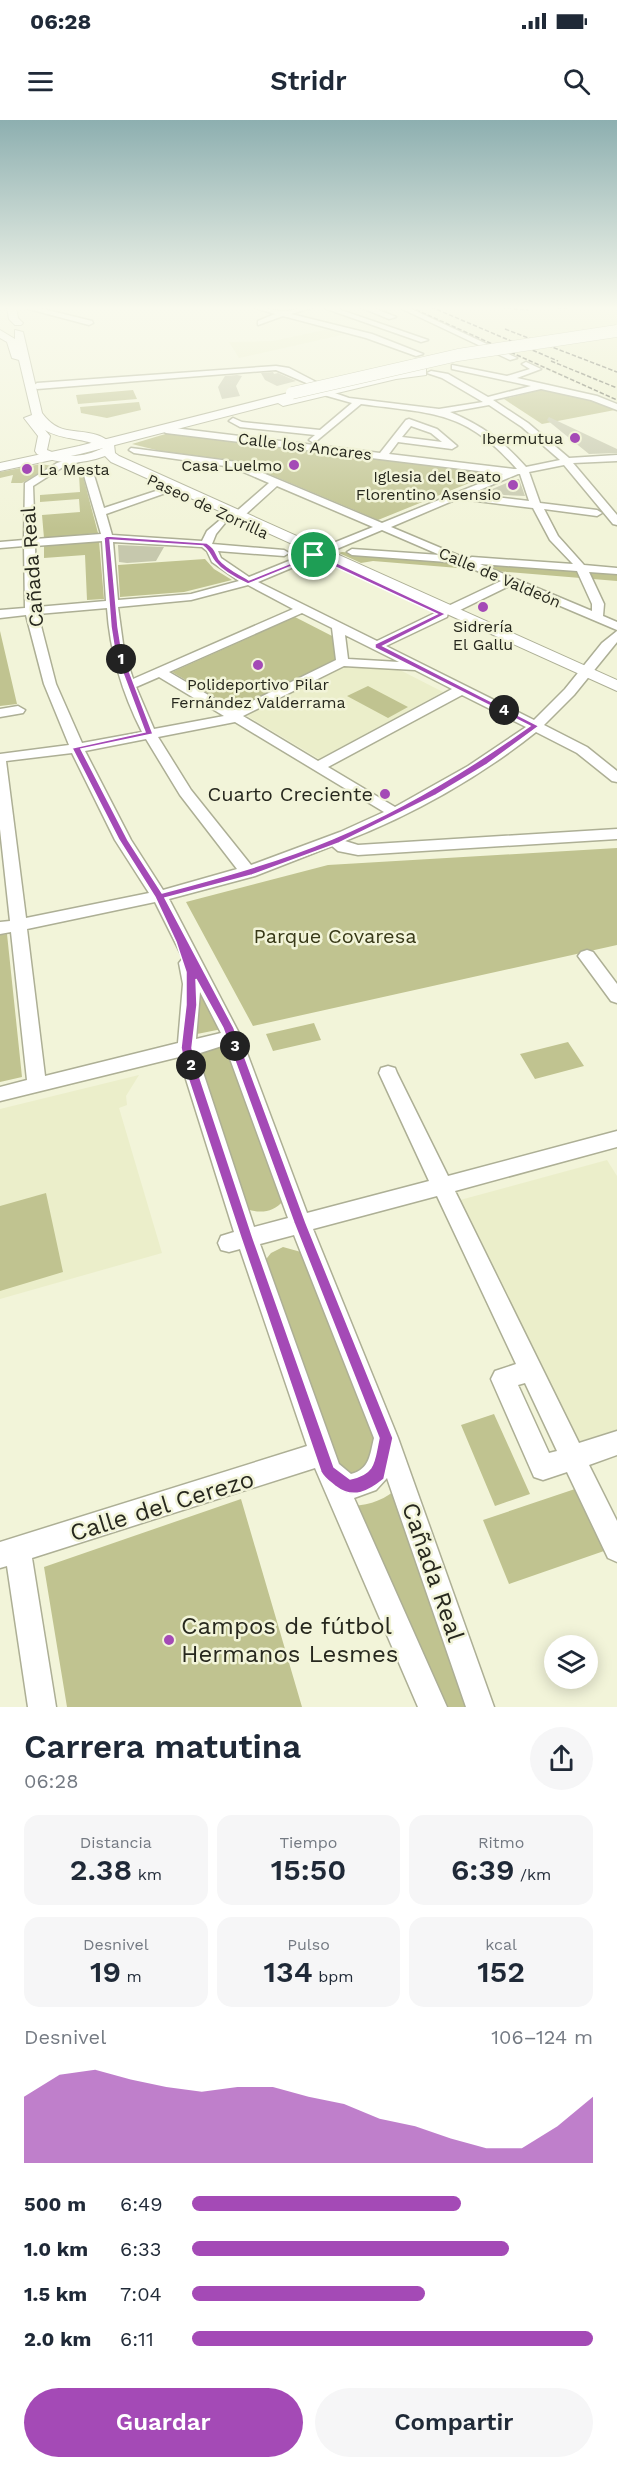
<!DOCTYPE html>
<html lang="es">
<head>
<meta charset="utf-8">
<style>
  :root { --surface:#fff; --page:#f6f6f7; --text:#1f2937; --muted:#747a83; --accent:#a44ab6 }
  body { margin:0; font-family:"Work Sans",sans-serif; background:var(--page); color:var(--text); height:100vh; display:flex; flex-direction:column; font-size:22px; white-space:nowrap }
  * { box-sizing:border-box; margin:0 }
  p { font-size:20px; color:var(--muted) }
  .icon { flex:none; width:33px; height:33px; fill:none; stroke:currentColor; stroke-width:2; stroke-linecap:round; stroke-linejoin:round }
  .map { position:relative; height:1587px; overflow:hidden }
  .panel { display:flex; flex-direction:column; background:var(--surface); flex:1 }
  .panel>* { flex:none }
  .controls { position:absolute; left:544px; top:1515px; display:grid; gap:12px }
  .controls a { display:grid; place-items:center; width:54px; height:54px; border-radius:50%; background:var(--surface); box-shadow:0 3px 15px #0003; font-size:30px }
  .pin { position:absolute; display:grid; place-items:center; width:51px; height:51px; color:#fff; margin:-26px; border:3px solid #fff; border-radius:50%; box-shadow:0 2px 6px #0007 }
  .km { position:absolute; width:30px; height:30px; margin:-15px; border-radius:50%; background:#222; color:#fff; font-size:16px; line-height:30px; text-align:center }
  .round { display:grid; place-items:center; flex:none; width:63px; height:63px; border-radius:32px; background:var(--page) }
  .headline { display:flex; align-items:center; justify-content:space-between; height:102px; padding:0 24px }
  h1 { font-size:33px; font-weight:600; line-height:45px }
  .stats { display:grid; grid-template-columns:repeat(3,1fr); gap:9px; height:102px; padding:6px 24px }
  .stats div { display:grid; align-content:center; border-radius:15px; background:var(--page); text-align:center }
  .stats b { font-size:30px; font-weight:600 }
  .stats small { font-size:16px; font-weight:400 }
  .stats p { font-size:16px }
  .chart { height:168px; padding:12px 24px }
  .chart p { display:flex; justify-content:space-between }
  .chart svg { width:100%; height:108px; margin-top:6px; fill:var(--accent); opacity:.7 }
  .primary-button { display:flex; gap:12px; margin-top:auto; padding:12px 24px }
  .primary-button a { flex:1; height:69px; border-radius:36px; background:var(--accent); color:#fff; font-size:24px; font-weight:600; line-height:69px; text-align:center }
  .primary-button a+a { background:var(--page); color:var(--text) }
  ul { padding:0 24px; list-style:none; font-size:20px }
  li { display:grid; grid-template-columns:96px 72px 1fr; align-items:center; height:45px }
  li i { height:15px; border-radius:8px; background:var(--accent) }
  .status { display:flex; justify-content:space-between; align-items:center; height:42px; padding:0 30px; background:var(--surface); direction:ltr }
  .status svg { height:16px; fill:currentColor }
  header { display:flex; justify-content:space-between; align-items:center; height:78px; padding:0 24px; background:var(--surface); font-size:27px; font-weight:600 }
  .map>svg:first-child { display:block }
</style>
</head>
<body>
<div class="status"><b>06:28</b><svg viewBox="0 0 49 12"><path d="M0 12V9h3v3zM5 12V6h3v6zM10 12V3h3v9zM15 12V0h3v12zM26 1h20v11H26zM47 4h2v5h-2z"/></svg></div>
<header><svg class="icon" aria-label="menu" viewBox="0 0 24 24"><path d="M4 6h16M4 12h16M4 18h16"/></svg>Stridr<svg class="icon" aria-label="search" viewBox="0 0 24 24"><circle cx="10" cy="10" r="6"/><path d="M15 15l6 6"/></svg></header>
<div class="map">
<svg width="617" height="1587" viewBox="0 0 617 1587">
  <rect width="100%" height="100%" fill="#f2f4d9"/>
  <!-- built -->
  <path fill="#ebeeca" d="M406 187H617V282L529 242Z
    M329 209 346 214 239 238 229 222 273 221Z
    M345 546 396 548 443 572 319 639 244 594Z
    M139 955 126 976 127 985 119 988 162 1133 0 1179V989Z
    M607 1040 617 1056V1310L577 1322 460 1080Z"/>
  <!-- green -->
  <path fill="#c0c390" d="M544 269 590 279 615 290 542 304 504 279Z
    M133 270 137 279 78 284 76 275Z
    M139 282 141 290 107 298 81 293 80 287Z
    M172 312 492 352 494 353 378 400 238 341 160 331 132 324Z
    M41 344 52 346 22 363H11L13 355 0 358V352Z
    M79 355 83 356 98 413 44 418 42 395 80 392 79 379 40 382V375L80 372Z
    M99 421 104 479 87 480 85 435 44 438V425Z
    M342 432 617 451V461L373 441 361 443 339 433Z
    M205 439 214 449 232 460 184 472 120 477 118 445Z
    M295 497 334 517 336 541 243 586H230L172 552Z
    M0 511 17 584 0 586Z
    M368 566 408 587 388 598 347 576Z
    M617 728V825L253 906 186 782 328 745Z
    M7 814 22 957 0 962V815Z
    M199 860 222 909 192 915Z
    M314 903 321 920 273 931 266 914Z
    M568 922 584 946 535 959 520 934Z
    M229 924 283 1081C274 1092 260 1094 247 1089L191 934Z
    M46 1073 63 1152 0 1171V1086Z
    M283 1127 301 1132 377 1322 373 1343 352 1355 337 1351 263 1143 271 1133Z
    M494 1294 530 1374 495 1386 461 1305Z
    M575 1369 604 1431 509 1464 483 1400Z
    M394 1371 469 1587H440L347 1386C364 1386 381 1382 394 1371Z
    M241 1379 302 1587H67L44 1447Z"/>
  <!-- building -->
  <path fill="#c6c8ad" d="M273 252 274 254 278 253 296 261 277 266 265 260 261 253Z
    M237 255 242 256 236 266 240 276 222 279 218 267 225 256Z
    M549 297 617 329V333L589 334 547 300Z
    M516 359H519L525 376 504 375 490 370Z
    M118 425 164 427 156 441 127 443 119 442Z"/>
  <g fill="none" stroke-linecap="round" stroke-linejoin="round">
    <defs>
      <path id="minor" d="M35 187 92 201 93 203 89 205 25 188Z
        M252 187C262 187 271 190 281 191 291 192 303 187 314 187L291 194 372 214 423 234 416 236 366 218 283 196 258 205V201L275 194Z
        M321 187H332L428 220 421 222Z
        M360 187H371L396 197 389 199Z
        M398 187H407L517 238 510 240Z
        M526 242 541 249 517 258 597 276 617 284V290L591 280 541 269 493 280 528 303 569 338 617 335V341L573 343 617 395V405L613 404 564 345 529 352 540 383 597 390 602 393 597 396 544 389 558 416 584 445 617 448V454L589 452 604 484 603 496 617 502V510L511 465 454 493H448L447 497 386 526 534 600 565 569 602 523 617 511V522L574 575 544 605 587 627 617 651V662L612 661 577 633 536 612C480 657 412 695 345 721L358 725 617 709V719L358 735 338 731 332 726 255 756 169 779 241 917 307 1093 429 1061 379 953 381 948 388 946 395 948 397 953 448 1056 617 1011V1027L455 1071 579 1323 617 1311V1335L589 1345 617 1401V1442L608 1438 567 1352 543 1360 534 1357 491 1259 495 1251 516 1244 437 1076 313 1109 398 1318 494 1587H466L387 1358 376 1370 354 1378 447 1587H418L315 1348 32 1438 56 1587H28L7 1446 0 1448V1422L307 1326 240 1129 229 1132 221 1130 218 1123 221 1116 234 1112 179 937 0 981V967L27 960 11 812 0 814V802L10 801 0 709V634L69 625 44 564 26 495 0 498V490L25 488 24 426 0 428V422L24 420 25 363 57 343 79 336 82 337V341L63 347 33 366 35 419 101 414 83 352 88 349 93 352 104 388 168 367 177 369 106 394 112 415 202 421 207 411 220 400 225 403 216 414 212 424 284 430 289 433 284 436 218 431 221 438 249 457 373 407 277 366 246 394H238V390L269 363 232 347 134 333 129 330 131 328 237 342 382 403 503 354 166 313 161 310 166 307 380 333 406 300 409 299 437 309 457 326 452 329 398 322 389 334 514 349H517C465 290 434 294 361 284L314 323 309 320 315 315 240 307 229 301 233 298 242 302 320 310 352 283 320 274 319 272 323 269 349 278 439 289 483 282 442 258 427 253 431 251 448 254 488 277 531 266 452 249V245L507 256 530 249 522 244ZM489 285 522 307 560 340 526 347C502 320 483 306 450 292ZM411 306 431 313 442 322 402 317ZM518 354H520L529 381 470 374ZM464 376 469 380 533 388 550 420 573 444 472 437 467 439 391 407ZM382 410 440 435 352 429 347 432 352 435 447 442 452 440 501 461 446 487 445 491H439L377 521 258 462ZM102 421 106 481 37 487 35 426ZM113 422 202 427 207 431 212 442 239 461 191 474 118 480ZM480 444 577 451 592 484V491ZM248 465 293 489 133 559 124 531 118 487 191 480ZM107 488C110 532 122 573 142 612L82 623 56 564 38 494ZM302 493 332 508 336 540 234 590 169 552ZM345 515 399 542 348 539ZM344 546 415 550 452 569 318 641 243 596ZM159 557 224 596 154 609 136 567ZM462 575 526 607 468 646 395 687 328 647ZM235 602 384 692 340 712 251 745 191 670 158 617ZM146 619 180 675 237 749 163 770 131 720 85 631ZM72 633 115 720 149 773 26 798 6 641ZM155 782 183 838 179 843 183 864 178 923 45 956 27 809ZM200 872 221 913 196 919ZM225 925 288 1098 254 1107 197 934ZM294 1115 374 1318C370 1334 370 1349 351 1354L339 1344 260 1124ZM525 1263 557 1331 549 1333 518 1265Z
        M276 246 289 248 318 263 311 265 276 250 37 269 33 266 37 263Z
        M18 586 25 590 23 593 0 597V589Z
        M587 830 593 832 617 864V883L611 881 578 836 581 832Z"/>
      <path id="major" d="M7 187H16L18 198 23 203 21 205H15L9 199Z
        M0 210 15 219V210L23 212 42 293C59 316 74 308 97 315 103 317 109 321 114 324L115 333 119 336 617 560V571L111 342 105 336C81 345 59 345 37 334L35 331 38 316 24 298 32 295 19 240 12 238 7 222 0 218ZM45 310C63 321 85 317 103 328 85 337 66 339 47 330L50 316Z"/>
      <path id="highway" d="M422 248 426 249V255L396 259 283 286 278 283 80 334 0 351V343L79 326 296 271 301 274 396 251Z"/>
    </defs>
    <!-- minor casing -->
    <use href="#minor" stroke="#adaf95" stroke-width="3"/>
    <!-- major casing -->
    <use href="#major" stroke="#adaf95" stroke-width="2"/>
    <!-- highway casing -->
    <use href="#highway" stroke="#adaf95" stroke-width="2"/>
    <!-- minor -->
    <use href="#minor" fill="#fff" fill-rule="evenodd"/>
    <!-- major -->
    <use href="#major" fill="#fff" fill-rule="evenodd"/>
    <!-- highway -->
    <use href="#highway" fill="#fff" fill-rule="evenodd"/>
    <!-- rail -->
    <path stroke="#545547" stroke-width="1.5" stroke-dasharray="4.5 2" stroke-linecap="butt" d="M410 187 617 280
      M431 187 558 241
      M494 187 528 190
      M550 187 569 189
      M505 209 617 252
      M551 241 617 268"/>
    <defs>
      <path id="highway-bridge" d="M292 273 458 235 617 211"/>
    </defs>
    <!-- highway-bridge casing -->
    <use href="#highway-bridge" stroke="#adaf95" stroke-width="13" stroke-linecap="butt"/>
    <!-- highway-bridge -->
    <use href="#highway-bridge" stroke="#fff" stroke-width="12"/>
  </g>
  <!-- sky -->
  <linearGradient id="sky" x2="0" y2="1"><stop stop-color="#8dafb0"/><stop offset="0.46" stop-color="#f9faee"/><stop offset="1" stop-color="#f9faee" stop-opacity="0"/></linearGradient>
  <rect width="617" height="409" fill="url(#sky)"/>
  <!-- route -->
  <path fill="#a44ab6" stroke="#fff" stroke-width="1.5" fill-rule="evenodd" d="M107 416 207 423C215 428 215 432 219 439 226 448 239 454 249 460L316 433 446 494 383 526 539 606 486 645 436 675 339 723 252 755 165 778 234 908 306 1103 393 1318 384 1359C368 1372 353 1380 335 1366 329 1361 324 1358 321 1352L241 1118 187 955 181 928 186 885V852L176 822 155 777 119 720 72 628 145 612 115 532 111 507 104 418ZM110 420 203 426C210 431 210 436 215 442 223 452 237 459 248 464L314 437 437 494 375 524V528L530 606C468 650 402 690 332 719 277 742 219 758 162 773L128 720 81 629 153 614 122 532 118 507ZM196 859 223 908 294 1103 379 1318C374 1341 376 1354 350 1359L334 1347 253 1118 199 955 192 928 197 885Z"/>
  <!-- markers -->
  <g fill="#a44ab6" stroke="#f2f4d9" stroke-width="2">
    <circle cx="575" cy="318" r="6"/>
    <circle cx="294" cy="345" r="6"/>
    <circle cx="27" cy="349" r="6"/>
    <circle cx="513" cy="365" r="6"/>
    <circle cx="483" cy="487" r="6"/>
    <circle cx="258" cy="545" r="6"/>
    <circle cx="385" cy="674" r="6"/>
    <circle cx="169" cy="1520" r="6"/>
  </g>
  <g text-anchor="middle" stroke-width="5" stroke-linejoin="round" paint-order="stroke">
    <!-- far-poi labels -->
    <g font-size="16" fill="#27281e" stroke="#f2f4d9" text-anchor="end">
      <text x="563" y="324">Ibermutua</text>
      <text x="282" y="351">Casa Luelmo</text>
      <text x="39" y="355" text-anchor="start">La Mesta</text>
      <text x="501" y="362">Iglesia del Beato<tspan x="501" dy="18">Florentino Asensio</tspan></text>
      <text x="483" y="512" text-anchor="middle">Sidrería<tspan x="483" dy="18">El Gallu</tspan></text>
      <text x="258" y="570" text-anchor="middle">Polideportivo Pilar<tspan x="258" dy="18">Fernández Valderrama</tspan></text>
    </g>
    <!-- far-street labels -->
    <g font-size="16" fill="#27281e" stroke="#f2f4d9">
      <text transform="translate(305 326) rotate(7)" y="6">Calle los Ancares</text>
      <text transform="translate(208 386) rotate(25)" y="6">Paseo de Zorrilla</text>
      <text transform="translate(500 457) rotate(23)" y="6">Calle de Valdeón</text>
    </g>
    <!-- street labels -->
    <g font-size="20" fill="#27281e" stroke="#f2f4d9">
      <text transform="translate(32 447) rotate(-94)" y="7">Cañada Real</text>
    </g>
    <!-- poi labels -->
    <g font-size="20" fill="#27281e" stroke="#f2f4d9" text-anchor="end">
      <text x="373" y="681">Cuarto Creciente</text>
    </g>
    <!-- park labels -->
    <g font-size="20" fill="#373817" stroke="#f2f4d9">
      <text x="335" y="823">Parque Covaresa</text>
    </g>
    <!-- near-street labels -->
    <g font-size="24" fill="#27281e" stroke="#f2f4d9">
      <text transform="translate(162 1386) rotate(-17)" y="8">Calle del Cerezo</text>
      <text transform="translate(433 1452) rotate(71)" y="8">Cañada Real</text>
    </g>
    <!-- near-poi labels -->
    <g font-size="24" fill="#27281e" stroke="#f2f4d9" text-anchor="start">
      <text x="181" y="1514">Campos de fútbol<tspan x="181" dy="28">Hermanos Lesmes</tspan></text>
    </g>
  </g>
</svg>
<div class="controls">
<a><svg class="icon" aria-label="layers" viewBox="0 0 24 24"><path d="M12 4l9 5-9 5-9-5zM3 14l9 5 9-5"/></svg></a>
</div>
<div class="pin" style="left:314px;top:435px;background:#1e9e55"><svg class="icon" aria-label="arrive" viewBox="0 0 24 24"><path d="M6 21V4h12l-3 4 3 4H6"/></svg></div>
<b class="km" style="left:121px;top:539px">1</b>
<b class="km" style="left:191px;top:945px">2</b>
<b class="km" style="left:235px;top:926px">3</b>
<b class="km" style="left:504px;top:590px">4</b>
</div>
<section class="panel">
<div class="headline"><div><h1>Carrera matutina</h1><p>06:28</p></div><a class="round"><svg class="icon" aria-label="share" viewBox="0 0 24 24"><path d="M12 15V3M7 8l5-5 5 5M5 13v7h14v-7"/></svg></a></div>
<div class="stats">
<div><p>Distancia</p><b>2.38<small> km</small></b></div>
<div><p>Tiempo</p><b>15:50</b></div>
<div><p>Ritmo</p><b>6:39<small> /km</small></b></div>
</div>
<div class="stats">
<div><p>Desnivel</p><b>19<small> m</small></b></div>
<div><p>Pulso</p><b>134<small> bpm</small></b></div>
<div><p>kcal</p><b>152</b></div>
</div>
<div class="chart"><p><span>Desnivel</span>106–124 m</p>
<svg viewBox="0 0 160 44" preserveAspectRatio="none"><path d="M0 44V17L10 8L20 6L30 10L40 13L50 15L60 13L70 13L80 17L90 20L100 26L110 29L120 34L130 38L140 38L150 29L160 17V44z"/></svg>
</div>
<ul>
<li><b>500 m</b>6:49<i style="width:67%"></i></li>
<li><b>1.0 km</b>6:33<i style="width:79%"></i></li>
<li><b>1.5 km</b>7:04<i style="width:58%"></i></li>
<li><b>2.0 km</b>6:11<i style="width:100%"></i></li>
</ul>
<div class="primary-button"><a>Guardar</a><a>Compartir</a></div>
</section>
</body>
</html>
